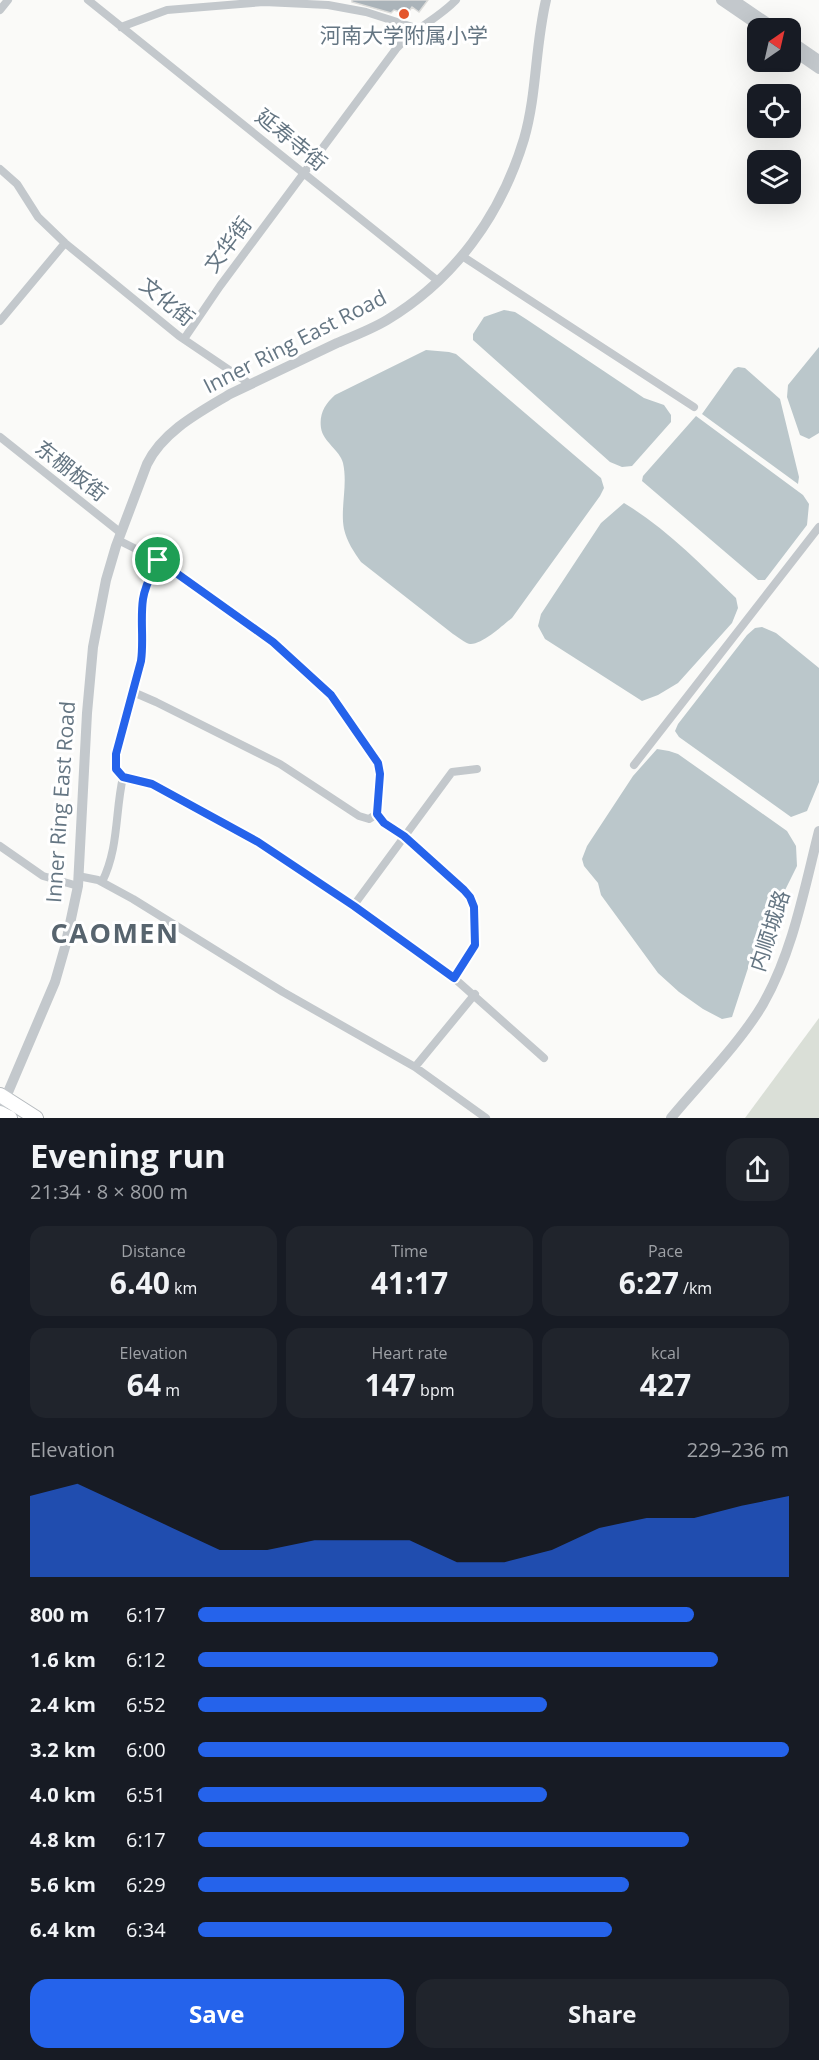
<!DOCTYPE html>
<html lang="en">
<head>
<meta charset="utf-8">
<style>
  :root { --surface:#171b24; --page:#20242c; --text:#f1f3f6; --muted:#9ea1a6; --accent:#2563eb }
  body { margin:0; font-family:"Open Sans","Noto Sans SC",sans-serif; background:var(--page); color:var(--text); height:100vh; display:flex; flex-direction:column; font-size:22px; white-space:nowrap }
  * { box-sizing:border-box; margin:0 }
  p { font-size:20px; color:var(--muted) }
  .icon { flex:none; width:33px; height:33px; fill:none; stroke:currentColor; stroke-width:2; stroke-linecap:round; stroke-linejoin:round }
  .map { position:relative; height:1118px; overflow:hidden }
  .details { display:flex; flex-direction:column; background:var(--surface); flex:1 }
  .details>* { flex:none }
  .needle { width:39px; rotate:34deg }
  .tools { position:absolute; left:747px; top:18px; display:grid; gap:12px }
  .tools a { display:grid; place-items:center; width:54px; height:54px; border-radius:12px; background:var(--surface); box-shadow:0 6px 24px #0002; font-size:30px }
  .pin { position:absolute; display:grid; place-items:center; width:51px; height:51px; color:#fff; margin:-26px; border:3px solid #fff; border-radius:50%; box-shadow:0 2px 6px #0007 }
  .round { display:grid; place-items:center; flex:none; width:63px; height:63px; border-radius:18px; background:var(--page) }
  .overview { display:flex; align-items:center; justify-content:space-between; height:102px; padding:0 30px }
  h1 { font-size:33px; font-weight:700; line-height:45px }
  .metrics { display:grid; grid-template-columns:repeat(3,1fr); gap:9px; height:102px; padding:6px 30px }
  .metrics div { display:grid; align-content:center; border-radius:15px; background:var(--page); text-align:center }
  .metrics b { font-size:30px; font-weight:700 }
  .metrics small { font-size:16px; font-weight:400 }
  .metrics p { font-size:16px }
  .chart { height:168px; padding:12px 30px }
  .chart p { display:flex; justify-content:space-between }
  .chart svg { width:100%; height:108px; margin-top:6px; fill:var(--accent); opacity:.7 }
  .primary-button { display:flex; gap:12px; margin-top:auto; padding:12px 30px }
  .primary-button a { flex:1; height:69px; border-radius:18px; background:var(--accent); color:#fff; font-size:24px; font-weight:700; line-height:69px; text-align:center }
  .primary-button a+a { background:var(--page); color:var(--text) }
  ul { padding:0 30px; list-style:none; font-size:20px }
  li { display:grid; grid-template-columns:96px 72px 1fr; align-items:center; height:45px }
  li i { height:15px; border-radius:8px; background:var(--accent) }
  .map>svg:first-child { display:block }
</style>
</head>
<body>
<div class="map">
<svg width="819" height="1118" viewBox="0 0 819 1118">
  <rect width="100%" height="100%" fill="#fafaf8"/>
  <!-- green -->
  <path fill="#dadfd7" d="M819 1018V1118H745Z"/>
  <!-- water -->
  <path fill="#bbc7cb" d="M504 310 515 312 526 319 644 398 664 405 671 415V422L632 466 622 467 610 462 473 340V334L484 317Z
    M819 347V433L809 439 800 435 787 397 788 385Z
    M426 350 449 352 456 354 601 478 604 488 600 496 512 618C503 625 482 645 470 644 465 643 458 637 453 634L361 562C354 552 347 542 344 529 340 508 348 485 343 463 340 450 323 442 321 428 319 414 325 404 335 395Z
    M738 367 745 368 780 399 799 477 798 484 702 414 734 369Z
    M696 416 803 495 809 504 807 525 765 580H758L642 481 643 476Z
    M624 503C666 528 700 564 736 598L738 608 732 623 678 683 658 695 642 701 545 639 538 626 541 614 601 523Z
    M762 627 776 633 819 668V782L807 811 791 817 679 737 675 731 678 724 747 635 755 628Z
    M657 749 669 751 678 754 787 831 796 846 797 866 751 959 732 1017 722 1019 703 1009 679 992 658 973 601 895 598 883 584 866 582 859 587 846 633 776Z"/>
  <!-- building -->
  <path fill="#aab3b9" stroke="#dcdcda" stroke-width="1.5" d="M352 0H428L419 12 412 7 407 14 394 10 391 13 352 2Z"/>
  <g fill="none" stroke-linecap="round" stroke-linejoin="round">
    <defs>
      <path id="primary" d="M0 1095 36 1118
        M0 1113 10 1118"/>
    </defs>
    <!-- primary casing -->
    <use href="#primary" stroke="#b5babe" stroke-width="16"/>
    <!-- minor -->
    <path stroke="#c3c8cc" stroke-width="8" d="M88 0 438 281
      M0 10 8 0
      M121 27 167 10 264 2 328 5 366 12 419 29
      M0 169 17 184 38 217 65 243 179 336 250 384
      M462 256 694 407
      M0 321 65 243
      M184 339 220 286 396 49C413 29 438 19 456 0
      M0 437 121 533
      M118 540 158 560 273 642 331 695 378 763 380 774 377 814 384 823 404 836 470 897 474 907 475 945 454 978 544 1058
      M133 692 156 702 280 764 359 816 369 819 377 814
      M634 765 819 527
      M123 777 152 784 258 842 354 905 454 978
      M0 846 43 876 78 886
      M78 876 98 880 133 899 283 992 415 1067 486 1118
      M102 882C119 848 115 812 123 777L116 769V754L141 661C144 640 140 620 143 599 145 585 152 573 158 560
      M354 905 452 772 477 769
      M415 1067 475 994"/>
    <!-- tertiary -->
    <path stroke="#c3c8cc" stroke-width="10" d="M721 0 762 28
      M734 0 775 28
      M790 40 819 60
      M790 49 819 69
      M0 1111 55 982 65 947 78 886 87 713 93 647 106 580 116 546 147 464C163 431 200 412 230 394 266 377 302 360 337 343 354 336 372 329 387 320 455 279 501 215 524 139 537 94 535 46 546 0
      M671 1118C700 1083 740 1043 763 1004 793 951 804 890 819 831"/>
    <!-- primary -->
    <use href="#primary" stroke="#fff" stroke-width="14"/>
  </g>
  <g fill="none" stroke-linecap="round" stroke-linejoin="round">
    <defs>
      <path id="route" d="M158 560 273 642 331 695 378 763 380 774 377 814 384 823 404 836 464 890 470 897 474 907 475 945 454 978 354 906 258 842 152 784 123 777 116 769V754L141 661C144 640 140 620 143 599 145 585 152 573 158 560Z"/>
    </defs>
    <!-- route casing -->
    <use href="#route" stroke="#fff" stroke-width="12"/>
    <!-- route -->
    <use href="#route" stroke="#2563eb" stroke-width="8"/>
  </g>
  <!-- markers -->
  <circle fill="#e4572e" stroke="#fff" stroke-width="2" cx="404" cy="14" r="6"/>
  <g text-anchor="middle" stroke-width="6" stroke-linejoin="round" paint-order="stroke">
    <!-- poi labels -->
    <g font-size="21" fill="#657683" stroke="#fff">
      <text x="404" y="43">河南大学附属小学</text>
    </g>
    <!-- street labels -->
    <g font-size="21" fill="#657683" stroke="#fff">
      <text transform="translate(291 140) rotate(39)" y="7">延寿寺街</text>
      <text transform="translate(228 245) rotate(-53)" y="7">文华街</text>
      <text transform="translate(167 302) rotate(39)" y="7">文化街</text>
      <text transform="translate(295 342) rotate(-27)" y="7">Inner Ring East Road</text>
      <text transform="translate(71 471) rotate(38)" y="7">东棚板街</text>
      <text transform="translate(61 802) rotate(-86)" y="7">Inner Ring East Road</text>
      <text transform="translate(770 931) rotate(-72)" y="7">内顺城路</text>
    </g>
    <!-- district labels -->
    <g font-size="27" font-weight="bold" letter-spacing="1.5" fill="#57646e" stroke="#fff">
      <text x="115" y="943">CAOMEN</text>
    </g>
  </g>
</svg>
<div class="tools">
<a><svg class="needle" viewBox="-14 -14 28 28"><path d="M0-13l5 13h-10z" fill="#e53935"/><path d="M0 13l5-13h-10z" fill="#9ea1a6"/></svg></a>
<a><svg class="icon" aria-label="locate" viewBox="0 0 24 24"><circle cx="12" cy="12" r="6"/><path d="M12 2v4M12 18v4M2 12h4M18 12h4"/></svg></a>
<a><svg class="icon" aria-label="layers" viewBox="0 0 24 24"><path d="M12 4l9 5-9 5-9-5zM3 14l9 5 9-5"/></svg></a>
</div>
<div class="pin" style="left:158px;top:560px;background:#1e9e55"><svg class="icon" aria-label="arrive" viewBox="0 0 24 24"><path d="M6 21V4h12l-3 4 3 4H6"/></svg></div>
</div>
<section class="details">
<div class="overview"><div><h1>Evening run</h1><p>21:34 · 8 × 800 m</p></div><a class="round"><svg class="icon" aria-label="share" viewBox="0 0 24 24"><path d="M12 15V3M7 8l5-5 5 5M5 13v7h14v-7"/></svg></a></div>
<div class="metrics">
<div><p>Distance</p><b>6.40<small> km</small></b></div>
<div><p>Time</p><b>41:17</b></div>
<div><p>Pace</p><b>6:27<small> /km</small></b></div>
</div>
<div class="metrics">
<div><p>Elevation</p><b>64<small> m</small></b></div>
<div><p>Heart rate</p><b>147<small> bpm</small></b></div>
<div><p>kcal</p><b>427</b></div>
</div>
<div class="chart"><p><span>Elevation</span>229–236 m</p>
<svg viewBox="0 0 160 44" preserveAspectRatio="none"><path d="M0 44V11L10 6L20 15L30 24L40 33L50 33L60 29L70 29L80 29L90 38L100 38L110 33L120 24L130 20L140 20L150 15L160 11V44z"/></svg>
</div>
<ul>
<li><b>800 m</b>6:17<i style="width:84%"></i></li>
<li><b>1.6 km</b>6:12<i style="width:88%"></i></li>
<li><b>2.4 km</b>6:52<i style="width:59%"></i></li>
<li><b>3.2 km</b>6:00<i style="width:100%"></i></li>
<li><b>4.0 km</b>6:51<i style="width:59%"></i></li>
<li><b>4.8 km</b>6:17<i style="width:83%"></i></li>
<li><b>5.6 km</b>6:29<i style="width:73%"></i></li>
<li><b>6.4 km</b>6:34<i style="width:70%"></i></li>
</ul>
<div class="primary-button"><a>Save</a><a>Share</a></div>
</section>
</body>
</html>
